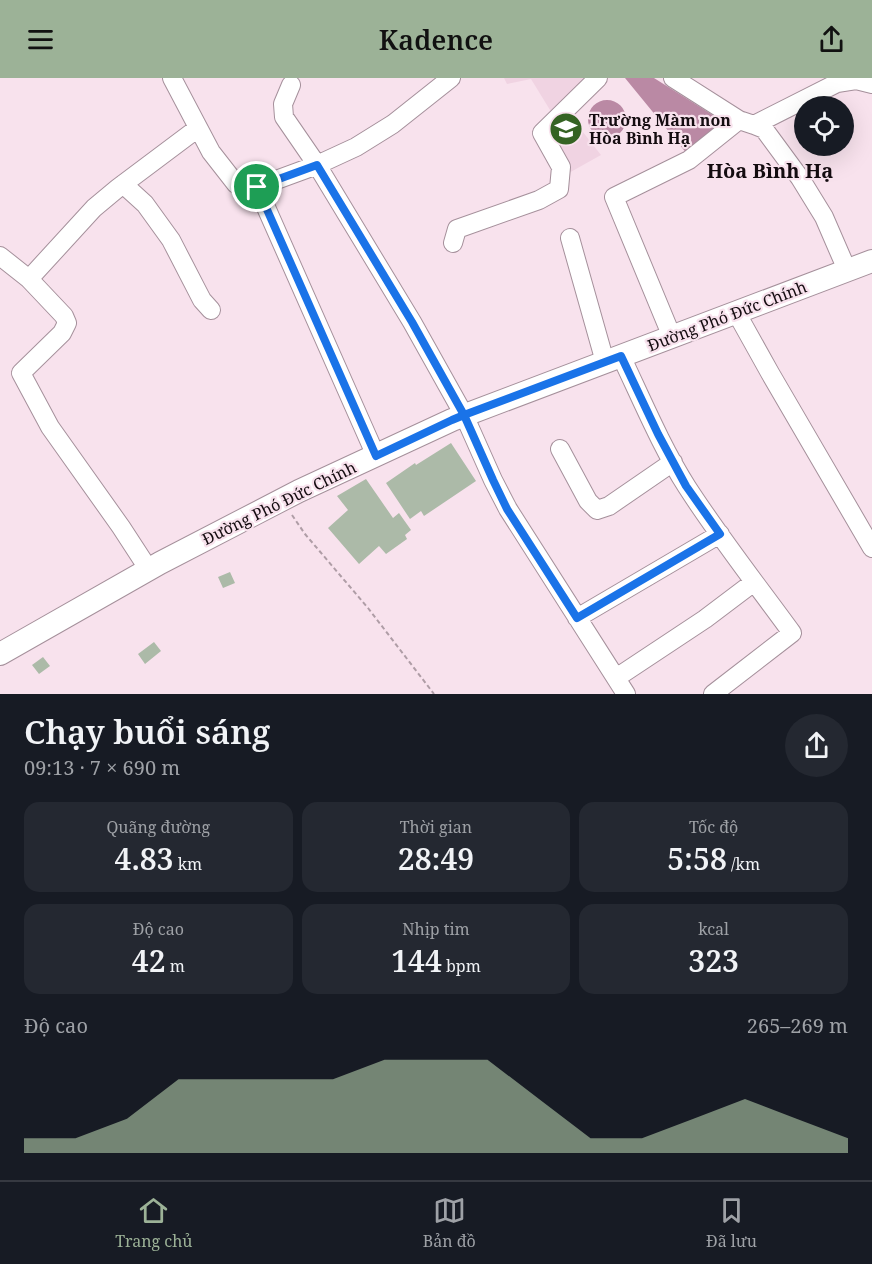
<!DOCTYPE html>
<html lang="vi">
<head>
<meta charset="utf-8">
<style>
  :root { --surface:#171b24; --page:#242831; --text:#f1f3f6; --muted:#9ea1a6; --line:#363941; --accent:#9cb297 }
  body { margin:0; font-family:"Noto Serif",serif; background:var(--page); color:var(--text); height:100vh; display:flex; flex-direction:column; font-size:22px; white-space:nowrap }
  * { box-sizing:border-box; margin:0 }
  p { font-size:20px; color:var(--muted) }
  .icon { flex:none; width:33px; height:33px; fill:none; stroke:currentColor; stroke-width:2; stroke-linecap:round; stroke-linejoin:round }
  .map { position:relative; height:616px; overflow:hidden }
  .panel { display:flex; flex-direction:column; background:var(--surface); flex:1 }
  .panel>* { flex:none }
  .controls { position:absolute; left:794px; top:18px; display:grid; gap:12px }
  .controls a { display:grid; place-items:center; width:60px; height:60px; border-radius:50%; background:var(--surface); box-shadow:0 6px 24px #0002; font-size:30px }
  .pin { position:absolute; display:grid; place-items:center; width:51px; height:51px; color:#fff; margin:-26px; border:3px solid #fff; border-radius:50%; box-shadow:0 2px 6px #0007 }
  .round { display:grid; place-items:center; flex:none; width:63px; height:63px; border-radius:32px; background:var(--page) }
  .summary { display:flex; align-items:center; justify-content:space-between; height:102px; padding:0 24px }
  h1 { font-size:33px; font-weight:600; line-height:45px }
  .metrics { display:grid; grid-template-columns:repeat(3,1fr); gap:9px; height:102px; padding:6px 24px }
  .metrics div { display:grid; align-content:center; border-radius:15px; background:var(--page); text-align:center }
  .metrics b { font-size:30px; font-weight:600 }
  .metrics small { font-size:16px; font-weight:400 }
  .metrics p { font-size:16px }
  .chart { height:168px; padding:12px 24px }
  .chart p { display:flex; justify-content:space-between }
  .chart svg { width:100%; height:108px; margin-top:6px; fill:var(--accent); opacity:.7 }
  header { display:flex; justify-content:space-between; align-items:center; height:78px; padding:0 24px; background:var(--accent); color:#111; font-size:27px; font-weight:600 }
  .tabs { display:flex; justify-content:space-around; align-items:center; height:84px; border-top:2px solid var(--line); background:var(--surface); font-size:16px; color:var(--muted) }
  .tabs a { display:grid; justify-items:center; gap:3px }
  .tabs .on { color:var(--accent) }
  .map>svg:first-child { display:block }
</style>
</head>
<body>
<header><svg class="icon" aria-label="menu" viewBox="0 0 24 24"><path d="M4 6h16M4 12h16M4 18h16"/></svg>Kadence<svg class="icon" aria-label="share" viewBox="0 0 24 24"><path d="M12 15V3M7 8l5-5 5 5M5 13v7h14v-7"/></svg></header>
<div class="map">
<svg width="872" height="616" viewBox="0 0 872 616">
  <rect width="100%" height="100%" fill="#f8e2ed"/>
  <!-- built -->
  <path fill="#f0d3e2" d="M504 0H593L564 30 601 77 567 96 547 56 558 45 531 1 507 6Z"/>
  <!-- water -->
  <path fill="#ba89a4" d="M625 0H654L727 46 688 77Z
    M588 41a19 19 0 1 1 38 0a19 19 0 1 1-38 0Z"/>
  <!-- building -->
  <path fill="#acbaa8" d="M451 365 476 403 424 438 421 433 410 441 386 405 415 385 416 387Z
    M366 401 393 440 399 435 411 452 405 457 407 461 386 476 379 468 359 486 328 450 348 432 337 418Z
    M230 494 235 505 223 510 218 499Z
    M154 564 161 573 145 586 138 576Z
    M43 579 50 588 39 596 32 587Z"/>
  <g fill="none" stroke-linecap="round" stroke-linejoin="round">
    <defs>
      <path id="minor" d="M172 0 211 74 236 106 246 109H257L317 87 356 69 393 46 451 0
        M673 0 739 42 754 47 837 5 856 2 872 6
        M291 7 283 26 284 39 317 87 412 244 464 337 493 402 508 431 626 616
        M754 47 764 51 800 100 824 139 847 192
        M123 106 145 126 171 162 202 222 211 232
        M257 109 376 378
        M570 160 605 284
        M453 165 457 151 539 122 559 111 561 89 542 55 598 0
        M0 178 29 201 64 238 67 245 62 255 21 295 50 349 121 449 149 492
        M29 201 94 130 118 110 198 50
        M736 234 770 295 872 470
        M672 259 614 119 689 82 739 42
        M621 278C642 322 661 368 687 409 720 460 757 507 792 555L713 616
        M560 371 588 423 597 432 609 428 673 384
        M577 540 720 456
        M616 600 705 541 754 504"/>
      <path id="major" d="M0 576 160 485 299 413 452 342 872 183"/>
    </defs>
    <!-- minor casing -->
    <use href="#minor" stroke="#a5909b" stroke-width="20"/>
    <!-- major casing -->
    <use href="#major" stroke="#a5909b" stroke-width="24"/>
    <!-- path -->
    <path stroke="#af9da6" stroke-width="2" stroke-dasharray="4.5 3" stroke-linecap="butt" d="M292 437 305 456 368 530 434 616"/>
    <!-- minor -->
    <use href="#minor" stroke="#fff" stroke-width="18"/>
    <!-- major -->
    <use href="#major" stroke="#fff" stroke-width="22"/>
  </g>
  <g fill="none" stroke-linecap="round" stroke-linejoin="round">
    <defs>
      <path id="route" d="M257 109 376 378 452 342 464 337 605 284 621 278 658 356 686 408 720 456 577 540 507 431 493 402 464 337 412 244 317 87 257 109"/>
    </defs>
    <!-- route casing -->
    <use href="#route" stroke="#fff" stroke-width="12"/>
    <!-- route -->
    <use href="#route" stroke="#1a73e8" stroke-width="8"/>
  </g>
  <!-- icons -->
  <defs>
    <symbol id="school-disc" viewBox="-11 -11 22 22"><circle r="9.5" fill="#356323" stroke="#f8e2ed"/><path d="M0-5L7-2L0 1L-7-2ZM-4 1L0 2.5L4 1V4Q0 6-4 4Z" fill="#fff"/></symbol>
  </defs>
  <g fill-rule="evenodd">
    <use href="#school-disc" x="547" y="32" width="38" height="38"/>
  </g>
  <g text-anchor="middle" stroke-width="4.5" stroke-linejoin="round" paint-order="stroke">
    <!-- poi labels -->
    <g font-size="16" font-weight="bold" fill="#140c10" stroke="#f8e2ed" text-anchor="start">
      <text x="589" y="48">Trường Màm non<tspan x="589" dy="18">Hòa Bình Hạ</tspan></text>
    </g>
    <!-- street labels -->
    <g font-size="16" fill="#140c10" stroke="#f8e2ed">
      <text transform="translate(727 238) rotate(-21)" y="6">Đường Phó Đức Chính</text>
      <text transform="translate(279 425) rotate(-26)" y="6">Đường Phó Đức Chính</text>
    </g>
    <!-- quarter labels -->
    <g font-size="20" font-weight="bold" fill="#140c10" stroke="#f8e2ed">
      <text x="770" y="100">Hòa Bình Hạ</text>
    </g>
  </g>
</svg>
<div class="controls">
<a><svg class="icon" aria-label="locate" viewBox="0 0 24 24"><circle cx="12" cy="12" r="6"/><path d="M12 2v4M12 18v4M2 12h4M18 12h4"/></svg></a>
</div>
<div class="pin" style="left:257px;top:109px;background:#1e9e55"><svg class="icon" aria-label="arrive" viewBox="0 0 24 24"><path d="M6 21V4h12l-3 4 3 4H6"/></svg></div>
</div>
<section class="panel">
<div class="summary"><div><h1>Chạy buổi sáng</h1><p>09:13 · 7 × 690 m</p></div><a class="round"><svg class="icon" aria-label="share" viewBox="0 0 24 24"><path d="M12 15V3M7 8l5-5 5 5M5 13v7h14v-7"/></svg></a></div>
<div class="metrics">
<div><p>Quãng đường</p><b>4.83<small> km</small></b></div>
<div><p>Thời gian</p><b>28:49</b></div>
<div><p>Tốc độ</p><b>5:58<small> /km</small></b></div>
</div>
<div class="metrics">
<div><p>Độ cao</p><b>42<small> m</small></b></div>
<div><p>Nhịp tim</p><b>144<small> bpm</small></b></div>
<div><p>kcal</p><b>323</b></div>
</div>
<div class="chart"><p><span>Độ cao</span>265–269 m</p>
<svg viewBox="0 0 160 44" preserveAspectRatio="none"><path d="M0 44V38L10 38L20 30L30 14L40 14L50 14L60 14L70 6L80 6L90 6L100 22L110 38L120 38L130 30L140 22L150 30L160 38V44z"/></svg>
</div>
</section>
<nav class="tabs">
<a class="on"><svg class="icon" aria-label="home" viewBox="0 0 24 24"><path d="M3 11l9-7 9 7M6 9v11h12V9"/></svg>Trang chủ</a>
<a><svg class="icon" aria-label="map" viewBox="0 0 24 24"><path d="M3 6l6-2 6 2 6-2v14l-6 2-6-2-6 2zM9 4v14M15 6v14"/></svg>Bản đồ</a>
<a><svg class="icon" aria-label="saved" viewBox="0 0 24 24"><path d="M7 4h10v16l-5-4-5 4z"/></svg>Đã lưu</a>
</nav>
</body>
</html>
